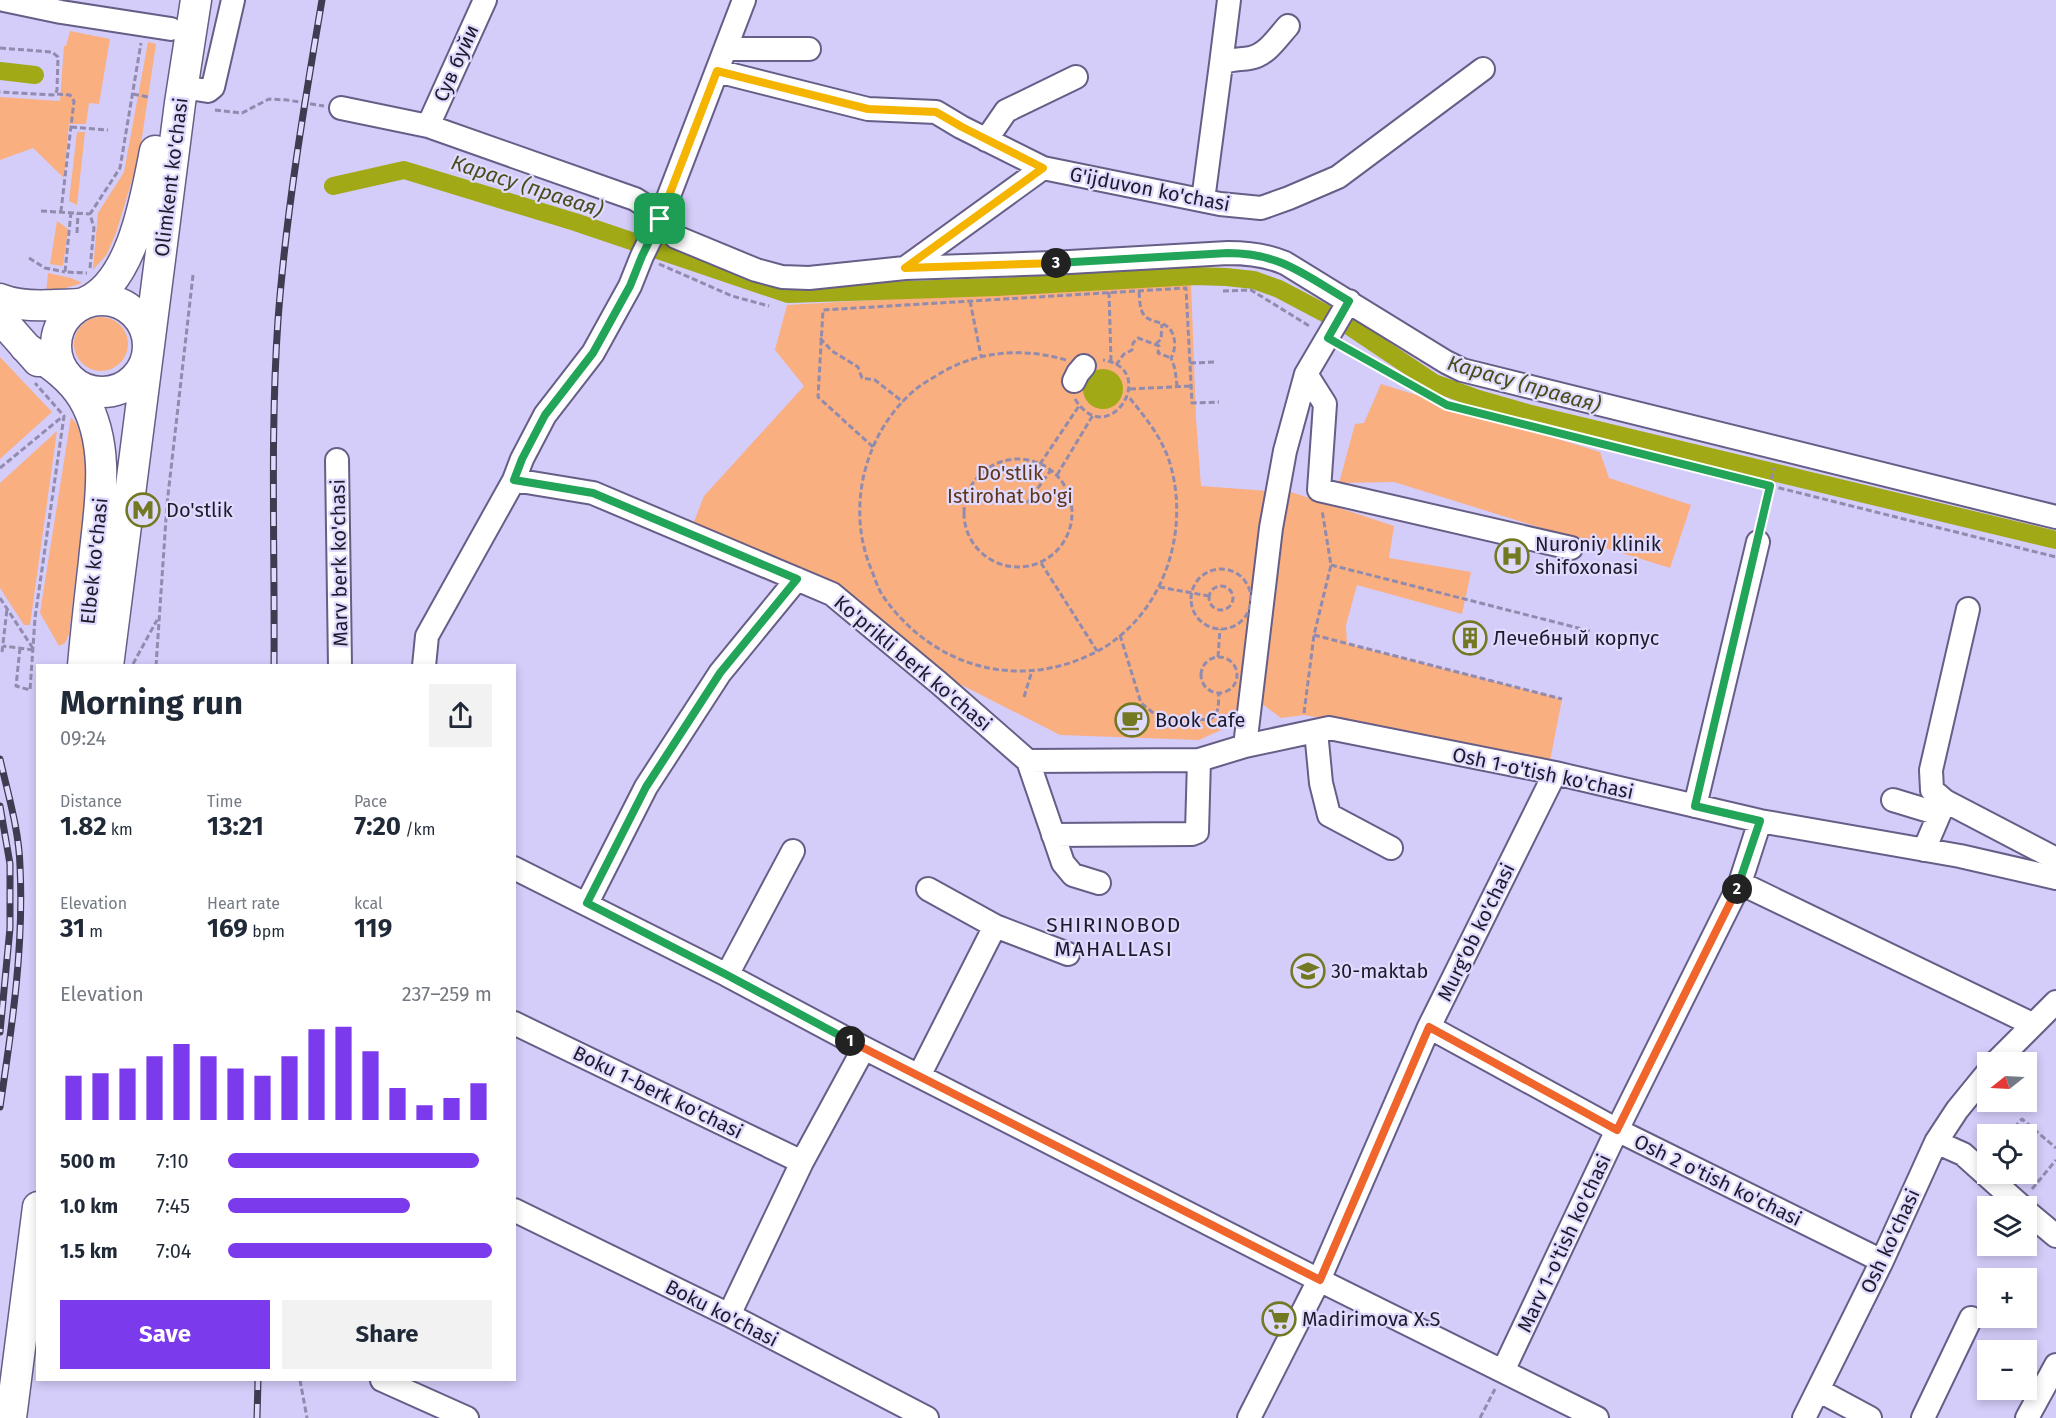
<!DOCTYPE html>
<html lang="en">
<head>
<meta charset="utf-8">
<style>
  :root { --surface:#fff; --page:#f2f2f3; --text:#1f2937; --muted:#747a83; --accent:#7c3aed }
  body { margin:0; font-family:"Fira Sans",sans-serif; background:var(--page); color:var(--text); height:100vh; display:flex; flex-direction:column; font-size:22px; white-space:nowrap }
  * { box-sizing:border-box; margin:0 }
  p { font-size:20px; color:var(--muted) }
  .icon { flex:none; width:33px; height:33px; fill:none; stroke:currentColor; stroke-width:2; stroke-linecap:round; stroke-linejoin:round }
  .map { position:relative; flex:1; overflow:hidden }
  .panel { position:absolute; left:36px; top:664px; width:480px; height:717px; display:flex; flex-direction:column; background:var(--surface); border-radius:0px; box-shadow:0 3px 9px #0003 }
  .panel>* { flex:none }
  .needle { width:39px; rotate:252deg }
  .controls { position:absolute; left:1977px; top:1052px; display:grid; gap:12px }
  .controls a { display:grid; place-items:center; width:60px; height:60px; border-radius:0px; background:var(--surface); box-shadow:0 3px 9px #0003; font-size:30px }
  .pin { position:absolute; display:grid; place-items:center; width:51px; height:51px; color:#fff; margin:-26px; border-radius:12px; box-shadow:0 3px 9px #0006 }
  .km { position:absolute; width:30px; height:30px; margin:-15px; border-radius:50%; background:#222; color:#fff; font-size:16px; line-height:30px; text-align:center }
  .round { display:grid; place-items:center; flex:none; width:63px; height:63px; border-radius:0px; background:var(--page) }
  .headline { display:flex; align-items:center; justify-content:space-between; height:102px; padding:0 24px }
  h1 { font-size:33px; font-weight:700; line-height:45px }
  .stats { display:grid; grid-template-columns:repeat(3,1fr); gap:9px; height:102px; padding:6px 24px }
  .stats div { display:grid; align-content:center }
  .stats b { font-size:26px; font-weight:700 }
  .stats small { font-size:16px; font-weight:400 }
  .stats p { font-size:16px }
  .chart { height:168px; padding:12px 24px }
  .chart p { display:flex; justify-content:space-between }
  .chart svg { width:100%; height:108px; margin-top:6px; stroke:var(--accent); stroke-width:6 }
  .action { display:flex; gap:12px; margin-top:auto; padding:12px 24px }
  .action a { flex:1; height:69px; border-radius:0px; background:var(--accent); color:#fff; font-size:24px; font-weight:700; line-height:69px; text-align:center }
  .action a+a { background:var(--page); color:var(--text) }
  ul { padding:0 24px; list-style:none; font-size:20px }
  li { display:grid; grid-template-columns:96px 72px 1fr; align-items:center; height:45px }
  li i { height:15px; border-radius:8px; background:var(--accent) }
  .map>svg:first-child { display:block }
</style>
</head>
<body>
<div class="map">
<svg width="2056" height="1418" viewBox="0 0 2056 1418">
  <rect width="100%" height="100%" fill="#d4ccf9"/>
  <!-- green -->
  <path fill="#faaf80" d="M70 31 110 39 99 104 89 103 86 124H69L64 178 33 148 0 160V97L60 101 64 46H66Z
    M148 42 156 44 139 157 116 233 107 254 93 270 98 213 124 172Z
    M77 132H85L77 205 69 201Z
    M57 221 68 229 63 266 50 264Z
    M48 273 71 278 82 283 46 294Z
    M1191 282 1196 419 1201 486 1268 491 1238 709 1221 730 1199 740 1060 735 944 676 832 588 692 527 704 496 804 386 775 350 787 305Z
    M74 344a27 27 0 1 1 54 0a27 27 0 1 1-54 0Z
    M0 357 52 412 0 459Z
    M1381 384 1600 452 1609 478 1691 505 1670 568 1394 482 1339 483 1355 424 1364 423Z
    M71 417 77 425 89 461 69 634 65 643 59 646 40 613Z
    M57 431 30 625H24L0 588V483Z
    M1288 491 1394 526 1389 558 1471 572 1462 614 1357 585 1346 625 1347 644 1562 699 1550 761 1304 715 1281 718 1261 703 1269 599Z"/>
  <!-- water -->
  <path fill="#a1a916" d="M1083 389a20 20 0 1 1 40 0a20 20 0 1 1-40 0Z"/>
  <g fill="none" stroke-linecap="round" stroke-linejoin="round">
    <!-- canal -->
    <path stroke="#a1a916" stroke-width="18" d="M0 71 35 75
      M333 186 404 170 575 222 788 294 997 287 1195 276 1226 277 1254 280 1279 289 1349 326 1434 383 1478 399 1527 413 2056 540"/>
    <defs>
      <path id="minor" d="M4 0 61 12 171 29
        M726 49H809
        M1221 64 1229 0
        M717 71 868 109 936 112 961 127 1043 168
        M182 87 208 91 213 87 233 0
        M341 108 428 126 635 199 646 206 676 237 756 270 782 277 809 278 905 268 1052 263 1228 253C1248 253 1266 255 1285 263L1446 362 1462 370 2056 517
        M428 126 485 0
        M986 140 1006 111 1076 77
        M1203 200 1221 64C1231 58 1240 60 1250 58 1267 55 1277 38 1288 26
        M905 268 1043 168 1220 204 1261 208 1289 198 1338 177 1483 69
        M1306 374 1325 404 1319 490 1571 548
        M1074 381 1078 373 1084 366
        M337 460 340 666
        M514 480 593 493 832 594 939 683 1028 761 1063 863 1073 875 1099 883
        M424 666 427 636 514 480 522 459 545 415 593 353 630 286 642 256 660 219 744 0
        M1316 731 1321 783 1329 815 1391 848
        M1245 746 1271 528 1285 451 1306 374 1349 301
        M1028 761 1199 760 1245 746 1329 728 1555 773 1760 821 1960 856 2056 878
        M1893 800 1939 814
        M1945 801 1932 790 1931 770 1968 609
        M1695 806 1758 542
        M1053 835 1192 834 1197 832 1199 760
        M1924 850 1945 801 2056 859
        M514 868 727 975 864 1048 1319 1280 1597 1418
        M1740 883 2032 1024
        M928 889 995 926
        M587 903 646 787 720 673 797 579
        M727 975 793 851
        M514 1023 802 1162
        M1429 1027 1617 1130 1882 1261
        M1996 1062 2056 1002
        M919 1076 995 926 1068 954
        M1936 1142 1963 1154 2021 1206
        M514 1210 729 1315 927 1418
        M2026 1211 2056 1236
        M729 1315 802 1162 864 1048
        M1503 1371 1617 1130 1740 883 1760 821
        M382 1380 467 1418
        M1818 1390 1870 1418
        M1249 1418 1319 1280 1429 1027 1555 773
        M1804 1418 1882 1261 1936 1142 1957 1110 1988 1072
        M1923 1418 1971 1318
        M2027 1418 2056 1365"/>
      <path id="major" d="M0 299C17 306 36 306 54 305 64 304 78 306 86 302 133 281 146 196 155 151
        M56 346a46 46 0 1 1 92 0a46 46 0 1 1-92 0Z
        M0 318 38 361
        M25 347C47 362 69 375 83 398 112 447 99 508 94 561 90 596 86 631 83 666
        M108 666 180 103 196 0
        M11 1418 38 1207"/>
    </defs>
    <!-- minor casing -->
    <use href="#minor" stroke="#665e86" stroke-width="26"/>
    <!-- major casing -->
    <use href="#major" stroke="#665e86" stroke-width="33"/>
    <!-- path -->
    <path stroke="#918bad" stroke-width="3" stroke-dasharray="6 3" stroke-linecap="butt" d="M0 48 52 52 58 57 57 90 55 95 0 92
      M57 94 70 95 74 101 61 211
      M133 94 148 97
      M215 110 242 113 269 99 287 100 324 106
      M71 127 108 130
      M41 211 90 214
      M71 212 65 272 87 273
      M77 233 78 213
      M29 258 45 268 65 272
      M659 264 732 296 769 306
      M90 268 94 228 90 214 120 168 141 43
      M1223 291 1251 290 1311 327
      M1109 292 1111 362
      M1139 292C1140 298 1139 309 1144 315 1148 321 1158 321 1165 325 1176 331 1177 348 1171 358L1175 369 1177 386
      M970 301 981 356
      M820 338 832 351 858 367 862 378 875 380 903 402
      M1156 344 1161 339 1162 324
      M1345 347 1447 405 2056 557
      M1066 360C1023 347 974 351 936 376 929 380 922 384 916 389 864 432 845 509 872 571 875 579 878 589 883 596 932 667 1018 692 1096 652 1161 618 1190 536 1171 467 1164 440 1146 418 1128 396
      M1190 363 1217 362
      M1116 365 1124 354 1132 350 1133 343 1138 338 1159 346 1158 353 1171 358
      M1130 389 1191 386
      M1075 399C1108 453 1161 369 1103 360
      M873 447 818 397 823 310 1186 288 1192 403 1219 402
      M964 513a54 54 0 1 1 108 0a54 54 0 1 1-108 0Z
      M1040 464 1079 406
      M0 468 62 417
      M1057 475 1093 415
      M1027 503 1051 470
      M1762 523 1774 468
      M1041 563 1097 651
      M1331 565 1590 631
      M1191 599a30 30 0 1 1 60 0a30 30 0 1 1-60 0Z
      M1209 598a12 12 0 1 1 24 0a12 12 0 1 1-24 0Z
      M1159 587 1209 596
      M0 598 34 650 3 646
      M1120 635 1141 703 1157 716 1208 720C1220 716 1218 705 1219 693
      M1314 635 1562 699
      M20 648 16 686 30 690 35 618 64 416 35 383
      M2 652 7 609
      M1218 657 1220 629
      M1201 675a18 18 0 1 1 36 0a18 18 0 1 1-36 0Z
      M133 664 157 620
      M156 666 167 504 193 275
      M1024 697 1032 671
      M1304 713 1314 635 1331 565 1322 510
      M2008 1134 2022 1119 2056 1148
      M2032 1189 2056 1160
      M300 1380 307 1418
      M1480 1418 1495 1389"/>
    <!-- minor -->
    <use href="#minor" stroke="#fff" stroke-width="22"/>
    <!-- major -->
    <use href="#major" stroke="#fff" stroke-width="30"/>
    <defs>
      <path id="rail" d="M274 666C275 551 270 435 278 320 286 213 304 106 322 0
        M0 759C8 794 19 830 20 866 24 947 12 1027 0 1107
        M0 806 10 864V928L0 1032
        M257 1418 258 1380"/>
    </defs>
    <!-- rail casing -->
    <use href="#rail" stroke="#3f3b51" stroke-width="7"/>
    <!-- rail -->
    <use href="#rail" stroke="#e0daff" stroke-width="4.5" stroke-dasharray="14" stroke-linecap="butt"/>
  </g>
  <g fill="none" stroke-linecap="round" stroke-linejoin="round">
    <defs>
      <path id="split-1" d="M660 219 642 256 630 286 593 353 545 415 522 459 514 480 593 493 797 579 720 673 646 787 587 903 727 975 850 1041"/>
      <path id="split-2" d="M850 1041 1320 1280 1429 1027 1617 1130 1737 889"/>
      <path id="split-3" d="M1056 263 1228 253C1281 253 1306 276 1349 301L1328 338 1447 405 1770 486 1695 806 1760 821 1737 889"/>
      <path id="split-4" d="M660 219 717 71 868 109 936 112 962 127 1043 168 905 268 1056 263"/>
    </defs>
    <!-- split-1 casing -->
    <use href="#split-1" stroke="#fff" stroke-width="12"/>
    <!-- split-2 casing -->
    <use href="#split-2" stroke="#fff" stroke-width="12"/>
    <!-- split-3 casing -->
    <use href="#split-3" stroke="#fff" stroke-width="12"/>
    <!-- split-4 casing -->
    <use href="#split-4" stroke="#fff" stroke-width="12"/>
    <!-- split-1 -->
    <use href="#split-1" stroke="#22a559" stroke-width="8"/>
    <!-- split-2 -->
    <use href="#split-2" stroke="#f0652b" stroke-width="8"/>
    <!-- split-3 -->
    <use href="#split-3" stroke="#22a559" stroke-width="8"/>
    <!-- split-4 -->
    <use href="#split-4" stroke="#f5b400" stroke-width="8"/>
  </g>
  <!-- icons -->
  <defs>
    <symbol id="metro-ring" viewBox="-11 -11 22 22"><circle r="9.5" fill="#e0daff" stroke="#737922" stroke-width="1.5"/><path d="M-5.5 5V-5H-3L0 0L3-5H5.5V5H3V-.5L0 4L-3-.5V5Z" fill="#737922"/></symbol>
    <symbol id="hospital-ring" viewBox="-11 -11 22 22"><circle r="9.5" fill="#e0daff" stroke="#737922" stroke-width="1.5"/><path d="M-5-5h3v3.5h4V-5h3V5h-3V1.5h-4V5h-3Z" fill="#737922"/></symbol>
    <symbol id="building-ring" viewBox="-11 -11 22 22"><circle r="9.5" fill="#e0daff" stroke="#737922" stroke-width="1.5"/><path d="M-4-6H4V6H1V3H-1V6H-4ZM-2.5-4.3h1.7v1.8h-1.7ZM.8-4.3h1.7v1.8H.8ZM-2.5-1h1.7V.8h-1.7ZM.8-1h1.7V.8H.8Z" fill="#737922"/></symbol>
    <symbol id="cafe-ring" viewBox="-11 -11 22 22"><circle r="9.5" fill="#e0daff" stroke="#737922" stroke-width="1.5"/><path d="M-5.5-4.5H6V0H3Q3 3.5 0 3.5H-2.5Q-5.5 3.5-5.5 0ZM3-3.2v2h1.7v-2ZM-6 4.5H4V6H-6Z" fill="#737922"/></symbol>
    <symbol id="school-ring" viewBox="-11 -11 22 22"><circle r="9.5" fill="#e0daff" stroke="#737922" stroke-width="1.5"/><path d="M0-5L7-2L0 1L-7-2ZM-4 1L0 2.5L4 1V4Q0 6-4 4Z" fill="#737922"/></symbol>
    <symbol id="supermarket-ring" viewBox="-11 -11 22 22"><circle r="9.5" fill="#e0daff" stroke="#737922" stroke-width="1.5"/><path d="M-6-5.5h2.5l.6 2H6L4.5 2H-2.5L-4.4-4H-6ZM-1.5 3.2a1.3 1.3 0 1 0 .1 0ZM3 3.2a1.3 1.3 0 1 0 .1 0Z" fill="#737922"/></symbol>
  </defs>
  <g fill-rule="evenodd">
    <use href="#metro-ring" x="124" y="491" width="38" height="38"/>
    <use href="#hospital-ring" x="1493" y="537" width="38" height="38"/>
    <use href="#building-ring" x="1451" y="619" width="38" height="38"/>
    <use href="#cafe-ring" x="1113" y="701" width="38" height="38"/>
    <use href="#school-ring" x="1289" y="952" width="38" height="38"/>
    <use href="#supermarket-ring" x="1260" y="1300" width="38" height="38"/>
  </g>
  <g text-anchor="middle" stroke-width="4.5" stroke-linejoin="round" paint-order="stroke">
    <!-- street labels -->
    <g font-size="20" fill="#1d1a2a" stroke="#e0daff">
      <text transform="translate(456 63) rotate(-66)" y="7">Сув буйи</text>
      <text transform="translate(171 177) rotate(-83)" y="7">Olimkent ko'chasi</text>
      <text transform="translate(1150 189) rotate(11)" y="7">G'ijduvon ko'chasi</text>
      <text transform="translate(94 561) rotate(-84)" y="7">Elbek ko'chasi</text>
      <text transform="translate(339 563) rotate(-91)" y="7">Marv berk ko'chasi</text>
      <text transform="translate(913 663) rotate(40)" y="7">Ko'prikli berk ko'chasi</text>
      <text transform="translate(1543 773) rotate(12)" y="7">Osh 1-o'tish ko'chasi</text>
      <text transform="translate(1476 932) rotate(-64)" y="7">Murg'ob ko'chasi</text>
      <text transform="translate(658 1092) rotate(26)" y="7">Boku 1-berk ko'chasi</text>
      <text transform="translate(1718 1180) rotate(26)" y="7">Osh 2 o'tish ko'chasi</text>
      <text transform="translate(1890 1241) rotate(-65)" y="7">Osh ko'chasi</text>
      <text transform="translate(1564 1243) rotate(-65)" y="7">Marv 1-o'tish ko'chasi</text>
      <text transform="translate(722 1313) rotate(27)" y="7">Boku ko'chasi</text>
    </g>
    <!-- park labels -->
    <g font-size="20" fill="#5f3518" stroke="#e0daff">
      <text x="1010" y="480">Do'stlik<tspan x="1010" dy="23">Istirohat bo'gi</tspan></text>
    </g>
    <!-- poi labels -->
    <g font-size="20" fill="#1d1a2a" stroke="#e0daff" text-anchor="start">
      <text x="166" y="517">Do'stlik</text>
      <text x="1535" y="551">Nuroniy klinik<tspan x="1535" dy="23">shifoxonasi</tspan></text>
      <text x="1493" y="645">Лечебный корпус</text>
      <text x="1155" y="727">Book Cafe</text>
      <text x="1331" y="978">30-maktab</text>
      <text x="1302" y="1326">Madirimova X.S</text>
    </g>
    <!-- water labels -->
    <g font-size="21" font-style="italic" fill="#494d19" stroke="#e0daff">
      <text transform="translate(527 186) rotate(18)" y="7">Карасу (правая)</text>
      <text transform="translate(1524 384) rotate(16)" y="7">Карасу (правая)</text>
    </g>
    <!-- neighbourhood labels -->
    <g font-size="21" letter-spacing="1.5" fill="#1d1a2a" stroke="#e0daff">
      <text x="1114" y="932">SHIRINOBOD<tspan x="1114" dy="24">MAHALLASI</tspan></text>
    </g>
  </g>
</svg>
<div class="controls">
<a><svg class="needle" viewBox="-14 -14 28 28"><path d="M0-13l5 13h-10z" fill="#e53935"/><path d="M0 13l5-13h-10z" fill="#747a83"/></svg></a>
<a><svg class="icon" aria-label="locate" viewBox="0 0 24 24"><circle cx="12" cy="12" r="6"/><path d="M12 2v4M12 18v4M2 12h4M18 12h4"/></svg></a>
<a><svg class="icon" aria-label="layers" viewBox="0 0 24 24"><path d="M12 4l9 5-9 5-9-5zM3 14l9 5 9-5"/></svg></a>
<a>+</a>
<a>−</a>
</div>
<div class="pin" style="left:660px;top:219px;background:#1e9e55"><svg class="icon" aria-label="arrive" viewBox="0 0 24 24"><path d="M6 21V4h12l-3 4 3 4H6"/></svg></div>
<b class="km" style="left:850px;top:1041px">1</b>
<b class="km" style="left:1737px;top:889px">2</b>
<b class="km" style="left:1056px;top:263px">3</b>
<section class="panel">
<div class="headline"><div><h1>Morning run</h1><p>09:24</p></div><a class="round"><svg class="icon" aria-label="share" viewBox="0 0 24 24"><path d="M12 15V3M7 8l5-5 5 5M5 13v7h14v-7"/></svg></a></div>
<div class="stats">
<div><p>Distance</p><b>1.82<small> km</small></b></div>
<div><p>Time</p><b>13:21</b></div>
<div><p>Pace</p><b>7:20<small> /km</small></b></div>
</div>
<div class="stats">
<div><p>Elevation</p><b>31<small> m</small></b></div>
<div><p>Heart rate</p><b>169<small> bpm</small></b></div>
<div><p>kcal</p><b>119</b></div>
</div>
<div class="chart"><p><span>Elevation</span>237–259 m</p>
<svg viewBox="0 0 160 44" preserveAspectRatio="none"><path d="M5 44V26M15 44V25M25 44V23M35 44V18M45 44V13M55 44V18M65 44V23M75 44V26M85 44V18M95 44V7M105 44V6M115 44V16M125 44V31M135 44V38M145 44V35M155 44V29"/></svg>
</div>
<ul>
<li><b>500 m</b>7:10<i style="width:95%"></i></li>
<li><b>1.0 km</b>7:45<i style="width:69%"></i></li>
<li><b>1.5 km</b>7:04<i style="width:100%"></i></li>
</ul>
<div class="action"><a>Save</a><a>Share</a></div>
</section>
</div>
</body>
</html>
